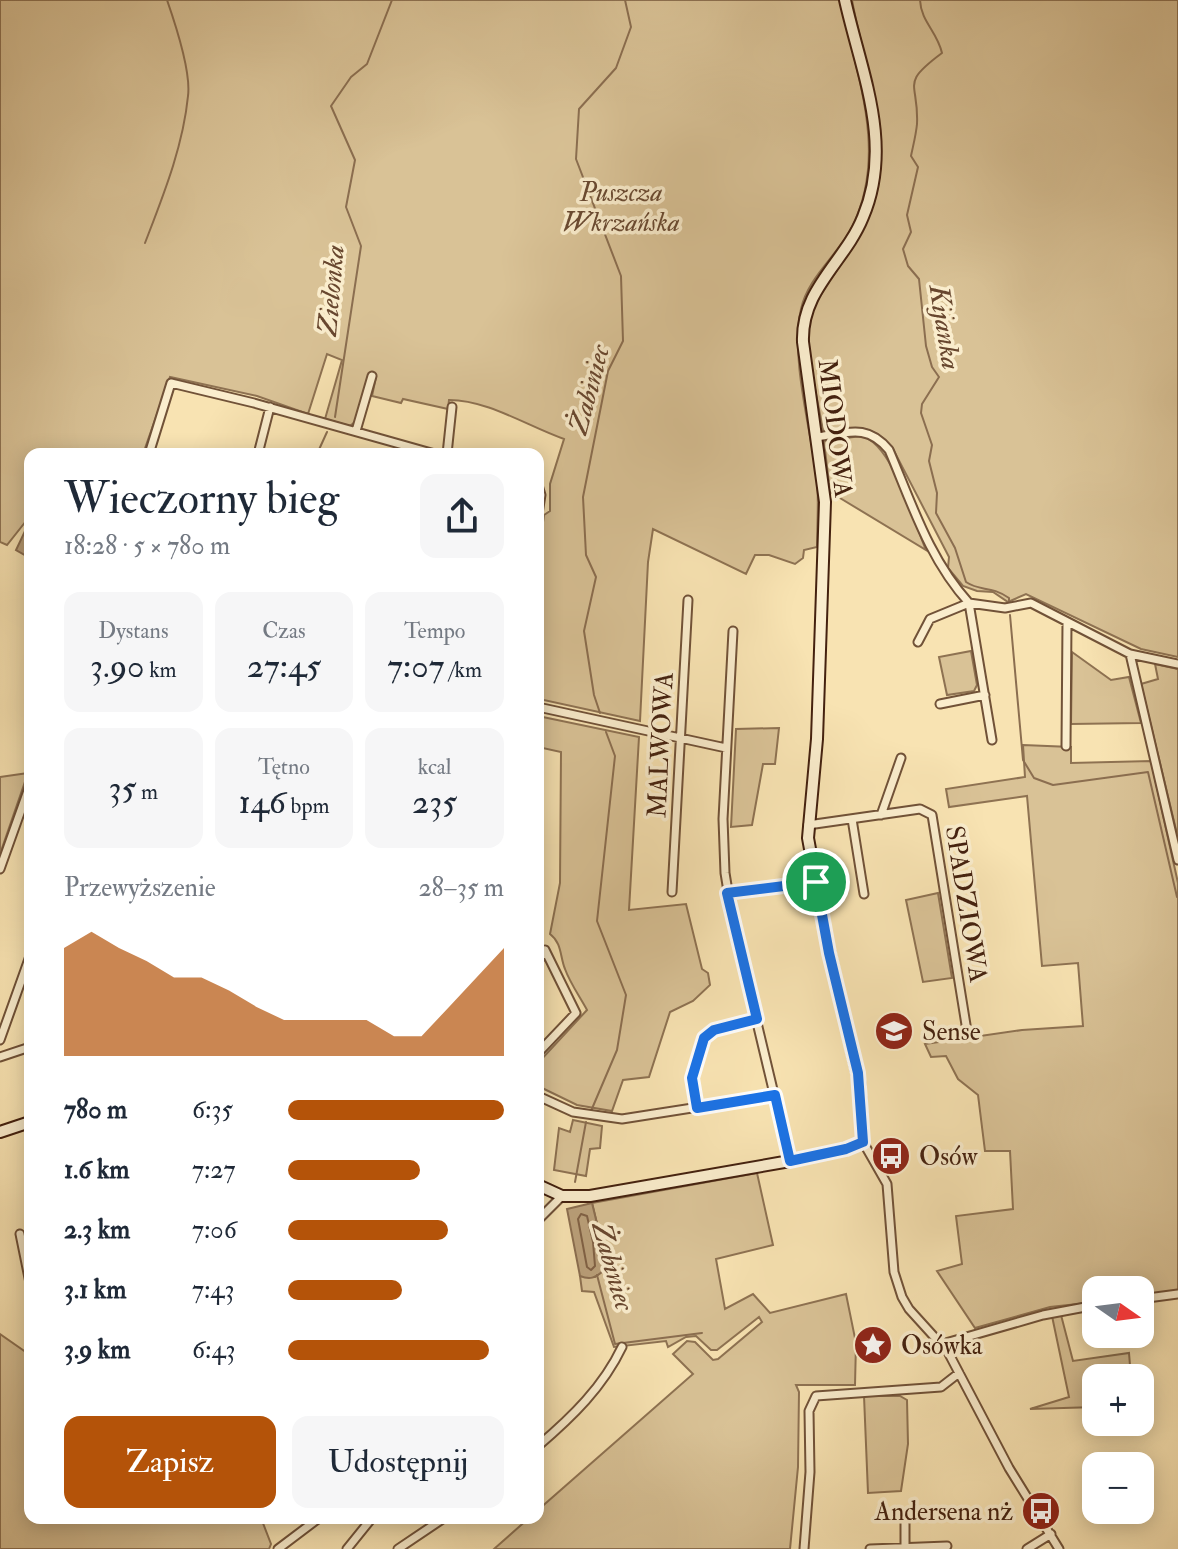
<!DOCTYPE html>
<html lang="pl">
<head>
<meta charset="utf-8">
<style>
  :root { --surface:#fff; --page:#f6f6f7; --text:#1f2937; --muted:#747a83; --accent:#b45309 }
  body { margin:0; font-family:"IM FELL Double Pica",serif; background:var(--page); color:var(--text); height:100vh; display:flex; flex-direction:column; font-size:30px; white-space:nowrap }
  * { box-sizing:border-box; margin:0 }
  p { font-size:26px; color:var(--muted) }
  .icon { flex:none; width:44px; height:44px; fill:none; stroke:currentColor; stroke-width:2; stroke-linecap:round; stroke-linejoin:round }
  .map { position:relative; flex:1; overflow:hidden }
  .panel { position:absolute; left:24px; top:448px; width:520px; height:1076px; display:flex; flex-direction:column; background:var(--surface); border-radius:16px; box-shadow:0 4px 20px #0003 }
  .panel>* { flex:none }
  .needle { width:52px; rotate:104deg }
  .fabs { position:absolute; left:1082px; top:1276px; display:grid; gap:16px }
  .fabs a { display:grid; place-items:center; width:72px; height:72px; border-radius:16px; background:var(--surface); box-shadow:0 4px 20px #0003; font-size:40px }
  .pin { position:absolute; display:grid; place-items:center; width:68px; height:68px; color:#fff; margin:-34px; border:4px solid #fff; border-radius:50%; box-shadow:0 2px 8px #0007 }
  .round { display:grid; place-items:center; flex:none; width:84px; height:84px; border-radius:16px; background:var(--page) }
  .summary { display:flex; align-items:center; justify-content:space-between; height:136px; padding:0 40px }
  h1 { font-size:44px; font-weight:600; line-height:60px }
  .stats { display:grid; grid-template-columns:repeat(3,1fr); gap:12px; height:136px; padding:8px 40px }
  .stats div { display:grid; align-content:center; border-radius:16px; background:var(--page); text-align:center }
  .stats b { font-size:34px; font-weight:600 }
  .stats small { font-size:22px; font-weight:400 }
  .stats p { font-size:22px }
  .chart { height:224px; padding:16px 40px }
  .chart p { display:flex; justify-content:space-between }
  .chart svg { width:100%; height:144px; margin-top:8px; fill:var(--accent); opacity:.7 }
  .button { display:flex; gap:16px; margin-top:auto; padding:16px 40px }
  .button a { flex:1; height:92px; border-radius:16px; background:var(--accent); color:#fff; font-size:32px; font-weight:600; line-height:92px; text-align:center }
  .button a+a { background:var(--page); color:var(--text) }
  ul { padding:0 40px; list-style:none; font-size:26px }
  li { display:grid; grid-template-columns:128px 96px 1fr; align-items:center; height:60px }
  li i { height:20px; border-radius:10px; background:var(--accent) }
  .map>svg:first-child { display:block }
</style>
</head>
<body>
<div class="map">
<svg width="1178" height="1549" viewBox="0 0 1178 1549">
  <rect width="100%" height="100%" fill="#f8e3b2"/>
  <filter id="stains"><feTurbulence type="fractalNoise" baseFrequency=".0025" numOctaves="4"/><feColorMatrix values="0 0 0 0 .2 0 0 0 0 .09 0 0 0 0 .02 0 0 0 .5 -.17"/></filter>
  <radialGradient id="worn" r=".72"><stop offset=".6" stop-color="#630" stop-opacity="0"/><stop offset="1" stop-color="#630" stop-opacity=".3"/></radialGradient>
  <!-- green -->
  <path fill="#d9c296" stroke="#8e7252" stroke-width="2" d="M0 0H840C856 74 889 153 852 227 838 255 808 277 801 309 790 357 811 430 817 480 819 502 817 525 817 547L804 550 803 558 795 564 769 555H755L746 574 653 529 648 562 640 721 539 699 538 558 544 515 550 511V484L564 439C527 426 488 400 449 400L448 409 403 399 401 403 372 396 376 377 369 375 356 421 350 426 325 419 342 360 327 354 308 414 257 396 170 377 143 454H30V516L7 545 0 542Z
    M852 0H1178V657L1141 649 1026 594 1008 602 993 592 977 591 963 586 948 568 949 557 892 447C868 420 855 430 823 431 818 399 803 346 811 315 815 302 825 289 832 278 851 249 872 221 878 186 890 122 863 62 852 0Z
    M861 436C892 442 914 522 926 550L830 492 824 441Z
    M971 651 977 685 974 691 947 695 939 657Z
    M1072 652 1111 680 1129 677 1141 723 1071 724Z
    M1155 664 1178 669V838L1141 684 1158 679Z
    M538 716 639 737 629 910 686 904 702 969 708 973 710 985 693 1001 670 1012 649 1077 623 1080 612 1111 577 1105 538 1086V1063L587 1010C580 997 570 983 565 969 560 957 562 943 550 934L560 883 561 752 538 747Z
    M779 728 775 764H763L752 825 731 827 736 729Z
    M1023 745 1071 747V763L1151 761 1178 883V1290L1140 1296V1290H1096V1302L1050 1307 975 1328 937 1271 962 1264 956 1216 1013 1209 1010 1151H985L978 1095 958 1079 946 1056 931 1057 925 1044 1022 1030 1083 1026 1078 963 1042 966 1027 796 949 807 946 789 1025 777Z
    M28 773 0 854V777Z
    M938 893 952 978 923 982 906 900Z
    M573 1120 602 1126 600 1148 590 1149 586 1176 554 1170 559 1128 570 1132Z
    M757 1173 773 1245 716 1259 725 1309 753 1294 770 1313 846 1294 856 1343 855 1385H796L799 1392 798 1467 790 1549H494L529 1518H538V1510L693 1374 673 1354 687 1341 695 1342 713 1360 718 1359 762 1322 759 1317 717 1350H711L696 1336 686 1337 668 1347 666 1341 614 1347 594 1292 582 1291 580 1276 595 1277 603 1271 601 1240 592 1203Z
    M1061 1315 1073 1361 1129 1353 1131 1378H1096V1407L1030 1409 1069 1397 1052 1316Z
    M0 1334 30 1355V1518H261L271 1544 269 1549H0Z
    M864 1396H900L907 1400 908 1444 901 1491 868 1493Z"/>
  <!-- water -->
  <path fill="#bba17b" stroke="#8b6e50" stroke-width="2" d="M26 529H30V558L16 550Z
    M592 1203 601 1240 603 1271C595 1278 590 1280 580 1276L567 1209Z"/>
  <g fill="none" stroke-linecap="round" stroke-linejoin="round">
    <!-- shore -->
    <path stroke="#806145" stroke-width="2" d="M581 1214 587 1216 593 1242 595 1266 591 1270 587 1267 578 1219Z"/>
    <!-- stream -->
    <path stroke="#8b6e50" stroke-width="2" d="M920 0C921 22 937 31 942 53 899 85 919 81 917 124 916 135 913 146 911 156L918 167 907 215 911 232 903 249 908 266 919 279 926 346 932 367 939 377 922 404 921 413 932 445 929 461 937 493 936 513 955 548 966 582C981 592 990 585 1009 598V601
      M145 243C163 196 183 147 188 96 191 73 175 23 167 0
      M335 417 361 246 346 207 355 160 331 106 351 77 367 64 392 0
      M317 454 327 432
      M1010 615 1023 760 1034 778 1053 785 1148 772 1177 897
      M600 713 594 695 584 631 596 577 586 555 583 497 608 371 623 341 621 276 576 159 579 109 616 68 631 27 625 0
      M591 1111 617 1050 626 995 597 921 615 756 606 732
      M575 1182 586 1122
      M597 1275 615 1344 702 1333"/>
    <defs>
      <path id="street" d="M356 431 372 376
        M816 437C847 433 867 423 889 450 912 504 929 559 969 603L1005 608 1031 603 1130 654 1178 664
        M149 454 171 383 254 403 435 454
        M258 454 270 407
        M447 454 452 407
        M538 485 541 495 538 514
        M733 631 723 819 725 873 733 922 790 1161
        M918 642 930 619 969 603 992 740
        M1130 654 1178 860
        M940 704 985 695
        M538 707 726 748
        M1066 746 1067 623
        M881 815 901 758
        M852 819 864 894
        M808 825 920 809 932 815 967 1031
        M0 869 30 785
        M672 892 688 600
        M727 893 816 882
        M538 961 545 950 576 1013 538 1053
        M0 1040 30 956
        M0 1057 30 1047
        M538 1096 573 1112 622 1119 775 1095
        M697 1108 692 1078 704 1038 714 1030 757 1019
        M863 1142 887 1184 894 1272 902 1297 909 1309 948 1352 1009 1468 1059 1549
        M538 1220 562 1196
        M20 1234 30 1283
        M1140 1299 1178 1294
        M942 1344 1043 1315 1096 1305
        M538 1446C572 1417 603 1387 622 1347
        M905 1520V1549
        M278 1549 319 1518
        M347 1549 372 1518
        M398 1549 444 1518
        M804 1549 810 1472 809 1411 816 1396 941 1387 959 1373
        M870 1549 947 1546
        M1027 1549 1051 1534"/>
      <path id="secondary" d="M0 1132 30 1122
        M538 1185 562 1196H590L790 1161 846 1149 863 1142 859 1080 827 942 808 838 817 739 825 502 803 342C801 289 845 262 863 217 894 144 861 72 845 0"/>
    </defs>
    <!-- street casing -->
    <use href="#street" stroke="#715238" stroke-width="11"/>
    <!-- secondary casing -->
    <use href="#secondary" stroke="#44210f" stroke-width="14"/>
    <!-- street -->
    <use href="#street" stroke="#faedcd" stroke-width="7"/>
    <!-- secondary -->
    <use href="#secondary" stroke="#faedcd" stroke-width="10"/>
  </g>
  <g fill="none" stroke-linecap="round" stroke-linejoin="round">
    <defs>
      <path id="route" d="M816 882 829 953 858 1073 863 1142 846 1149 790 1161 775 1095 697 1108 692 1078 704 1038 714 1030 757 1019 727 893Z"/>
    </defs>
    <!-- route casing -->
    <use href="#route" stroke="#fff" stroke-width="16"/>
    <!-- route -->
    <use href="#route" stroke="#1a73e8" stroke-width="10"/>
  </g>
  <!-- icons -->
  <defs>
    <symbol id="school-disc" viewBox="-11 -11 22 22"><circle r="9.5" fill="#8f2418" stroke="#faedcd"/><path d="M0-5L7-2L0 1L-7-2ZM-4 1L0 2.5L4 1V4Q0 6-4 4Z" fill="#fff"/></symbol>
    <symbol id="bus-disc" viewBox="-11 -11 22 22"><circle r="9.5" fill="#8f2418" stroke="#faedcd"/><path d="M-5-6H5V4H4V6H2V4H-2V6H-4V4H-5ZM-3.5-4V0h7V-4ZM-3.5 1.2v1.5H-2V1.2ZM2 1.2v1.5H3.5V1.2Z" fill="#fff"/></symbol>
    <symbol id="sight-disc" viewBox="-11 -11 22 22"><circle r="9.5" fill="#8f2418" stroke="#faedcd"/><path d="M0-6L1.8-2.2L6-1.7L2.9 1.2L3.7 5.4L0 3.3L-3.7 5.4L-2.9 1.2L-6-1.7L-1.8-2.2Z" fill="#fff"/></symbol>
  </defs>
  <g fill-rule="evenodd">
    <use href="#school-disc" x="872" y="1009" width="44" height="44"/>
    <use href="#bus-disc" x="869" y="1134" width="44" height="44"/>
    <use href="#sight-disc" x="851" y="1323" width="44" height="44"/>
    <use href="#bus-disc" x="1019" y="1489" width="44" height="44"/>
  </g>
  <g text-anchor="middle" stroke-width="7" stroke-linejoin="round" paint-order="stroke">
    <!-- park labels -->
    <g font-size="26" font-style="italic" fill="#694931" stroke="#faedcd">
      <text x="621" y="201">Puszcza<tspan x="621" dy="30">Wkrzańska</tspan></text>
    </g>
    <!-- street labels -->
    <g font-size="26" fill="#44210f" stroke="#faedcd">
      <text transform="translate(836 428) rotate(83)" y="9">MIODOWA</text>
      <text transform="translate(660 745) rotate(-87)" y="9">MALWOWA</text>
      <text transform="translate(967 904) rotate(81)" y="9">SPADZIOWA</text>
    </g>
    <!-- poi labels -->
    <g font-size="26" fill="#44210f" stroke="#faedcd" text-anchor="start">
      <text x="922" y="1040">Sense</text>
      <text x="919" y="1165">Osów</text>
      <text x="901" y="1354">Osówka</text>
      <text x="1013" y="1520" text-anchor="end">Andersena nż</text>
    </g>
    <!-- water labels -->
    <g font-size="28" font-style="italic" fill="#68472f" stroke="#faedcd">
      <text transform="translate(330 290) rotate(-85)" y="10">Zielonka</text>
      <text transform="translate(946 327) rotate(81)" y="10">Kijanka</text>
      <text transform="translate(588 389) rotate(-75)" y="10">Żabiniec</text>
      <text transform="translate(614 1266) rotate(74)" y="10">Żabiniec</text>
    </g>
  </g>
  <rect width="100%" height="100%" filter="url(#stains)"/>
  <rect width="100%" height="100%" fill="url(#worn)"/>
</svg>
<div class="fabs">
<a><svg class="needle" viewBox="-14 -14 28 28"><path d="M0-13l5 13h-10z" fill="#e53935"/><path d="M0 13l5-13h-10z" fill="#747a83"/></svg></a>
<a>+</a>
<a>−</a>
</div>
<div class="pin" style="left:816px;top:882px;background:#1e9e55"><svg class="icon" aria-label="arrive" viewBox="0 0 24 24"><path d="M6 21V4h12l-3 4 3 4H6"/></svg></div>
<section class="panel">
<div class="summary"><div><h1>Wieczorny bieg</h1><p>18:28 · 5 × 780 m</p></div><a class="round"><svg class="icon" aria-label="share" viewBox="0 0 24 24"><path d="M12 15V3M7 8l5-5 5 5M5 13v7h14v-7"/></svg></a></div>
<div class="stats">
<div><p>Dystans</p><b>3.90<small> km</small></b></div>
<div><p>Czas</p><b>27:45</b></div>
<div><p>Tempo</p><b>7:07<small> /km</small></b></div>
</div>
<div class="stats">
<div><b>35<small> m</small></b></div>
<div><p>Tętno</p><b>146<small> bpm</small></b></div>
<div><p>kcal</p><b>235</b></div>
</div>
<div class="chart"><p><span>Przewyższenie</span>28–35 m</p>
<svg viewBox="0 0 160 44" preserveAspectRatio="none"><path d="M0 44V11L10 6L20 11L30 15L40 20L50 20L60 24L70 29L80 33L90 33L100 33L110 33L120 38L130 38L140 29L150 20L160 11V44z"/></svg>
</div>
<ul>
<li><b>780 m</b>6:35<i style="width:100%"></i></li>
<li><b>1.6 km</b>7:27<i style="width:61%"></i></li>
<li><b>2.3 km</b>7:06<i style="width:74%"></i></li>
<li><b>3.1 km</b>7:43<i style="width:53%"></i></li>
<li><b>3.9 km</b>6:43<i style="width:93%"></i></li>
</ul>
<div class="button"><a>Zapisz</a><a>Udostępnij</a></div>
</section>
</div>
</body>
</html>
